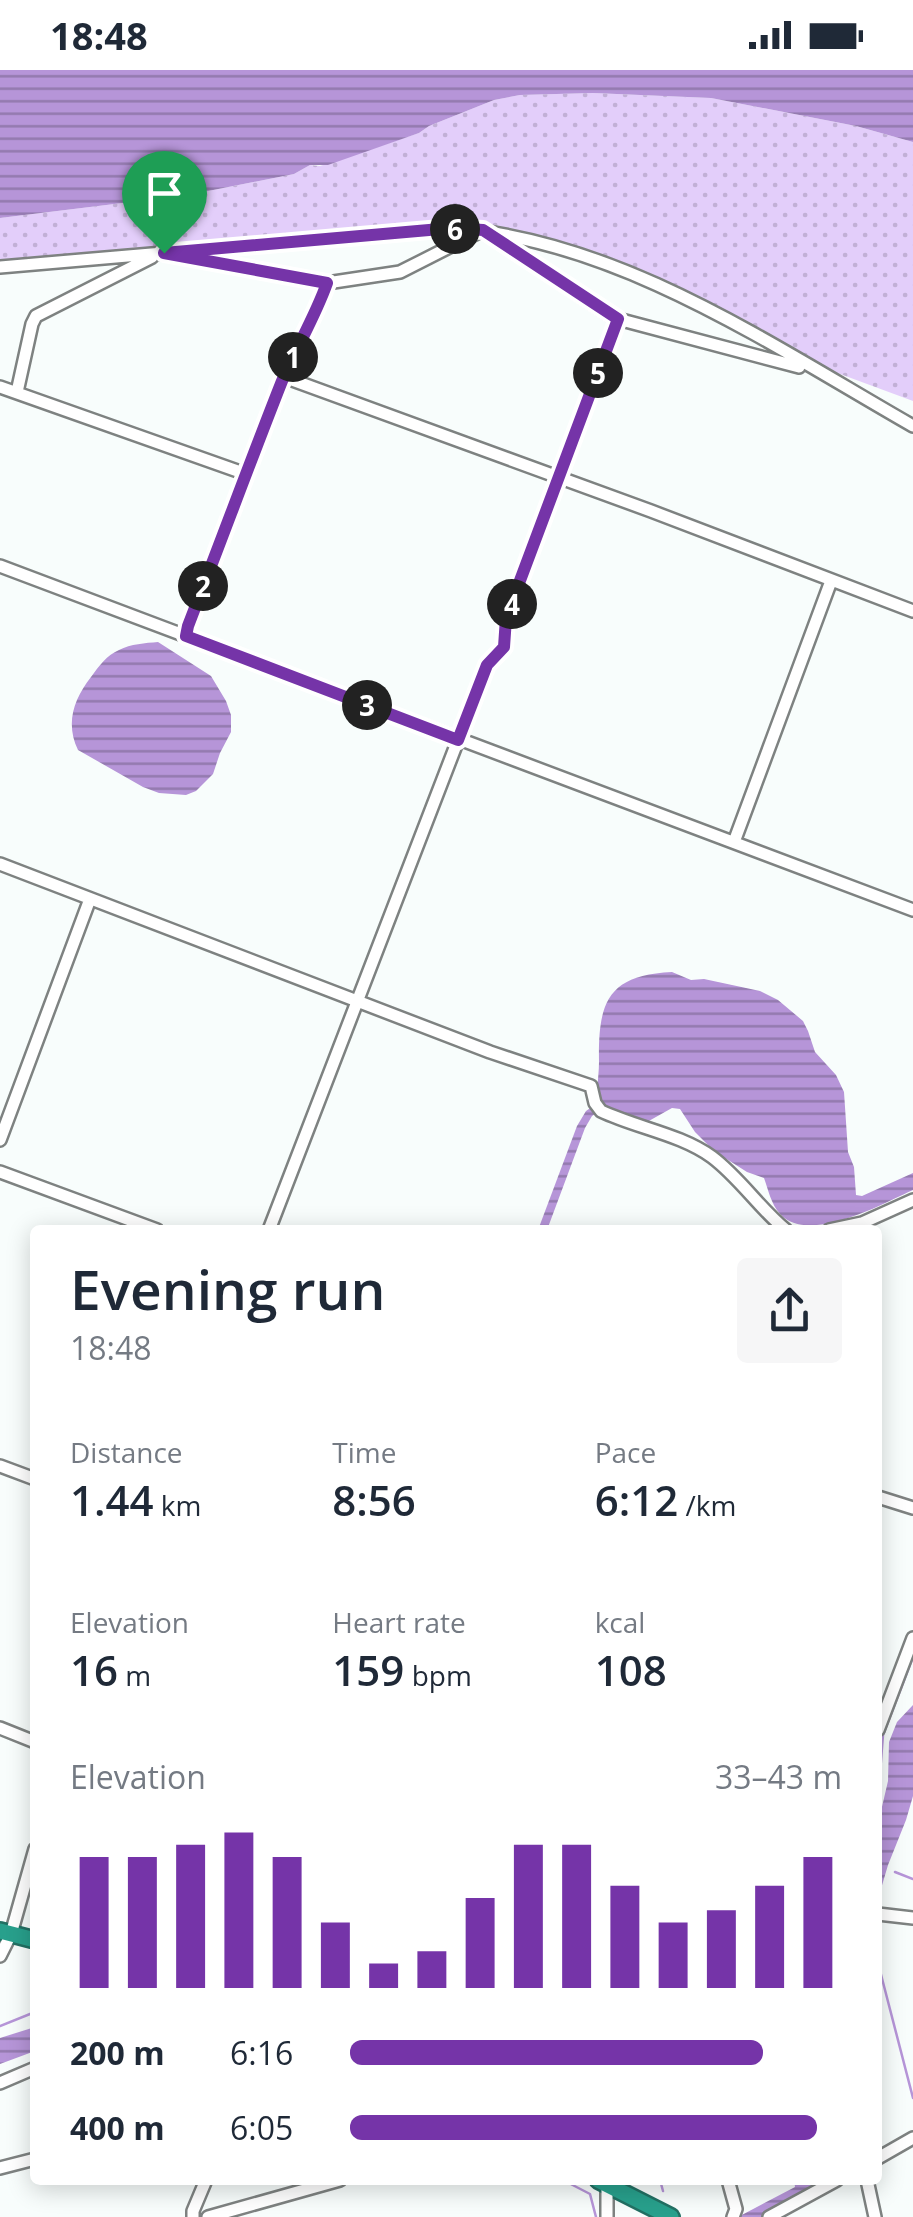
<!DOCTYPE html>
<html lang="en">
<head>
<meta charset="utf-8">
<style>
  :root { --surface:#fff; --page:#f6f6f7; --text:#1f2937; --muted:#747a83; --accent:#7534a8 }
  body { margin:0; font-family:"Open Sans",sans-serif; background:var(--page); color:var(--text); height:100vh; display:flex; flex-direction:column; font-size:38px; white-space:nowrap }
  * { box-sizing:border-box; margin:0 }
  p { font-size:32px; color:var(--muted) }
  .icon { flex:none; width:55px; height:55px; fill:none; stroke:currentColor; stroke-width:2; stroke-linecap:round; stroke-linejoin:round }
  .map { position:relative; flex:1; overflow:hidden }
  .drawer { position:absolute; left:30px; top:1155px; width:852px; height:960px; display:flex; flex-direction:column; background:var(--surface); border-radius:10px; box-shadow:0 5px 25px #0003 }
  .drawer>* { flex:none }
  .pin { position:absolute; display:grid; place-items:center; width:85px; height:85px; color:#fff; margin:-102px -42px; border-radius:50% 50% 50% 0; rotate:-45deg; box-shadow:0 0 10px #0007 }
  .pin .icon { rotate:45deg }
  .km { position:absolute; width:50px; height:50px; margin:-25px; border-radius:50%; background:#222; color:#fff; font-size:28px; line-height:50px; text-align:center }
  .round { display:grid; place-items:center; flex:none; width:105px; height:105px; border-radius:10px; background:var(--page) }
  .head { display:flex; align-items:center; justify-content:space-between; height:170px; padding:0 40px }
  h1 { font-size:55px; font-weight:600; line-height:75px }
  .metrics { display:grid; grid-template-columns:repeat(3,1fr); gap:15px; height:170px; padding:10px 40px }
  .metrics div { display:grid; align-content:center }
  .metrics b { font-size:42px; font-weight:600 }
  .metrics small { font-size:28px; font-weight:400 }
  .metrics p { font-size:28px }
  .chart { height:280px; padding:20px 40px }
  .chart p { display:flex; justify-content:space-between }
  .chart svg { width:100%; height:180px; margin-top:10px; stroke:var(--accent); stroke-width:6 }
  ul { padding:0 40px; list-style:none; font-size:32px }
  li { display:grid; grid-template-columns:160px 120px 1fr; align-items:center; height:75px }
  li i { height:25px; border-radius:12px; background:var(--accent) }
  .status { display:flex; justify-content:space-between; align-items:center; height:70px; padding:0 50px; background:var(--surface); direction:ltr }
  .status svg { height:28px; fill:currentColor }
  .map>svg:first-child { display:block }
</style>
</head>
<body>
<div class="status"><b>18:48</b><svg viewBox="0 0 49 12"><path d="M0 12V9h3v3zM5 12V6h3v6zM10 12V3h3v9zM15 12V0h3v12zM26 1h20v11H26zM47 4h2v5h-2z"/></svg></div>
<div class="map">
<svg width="913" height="2147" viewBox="0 0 913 2147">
  <defs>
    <pattern id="grass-dots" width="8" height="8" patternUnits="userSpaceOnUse" patternTransform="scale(2.5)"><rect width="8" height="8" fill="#e3cefa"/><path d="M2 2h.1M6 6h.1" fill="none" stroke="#c2b0d6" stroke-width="1.8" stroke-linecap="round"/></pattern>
    <pattern id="water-rules" width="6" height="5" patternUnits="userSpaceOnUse" patternTransform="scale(2.5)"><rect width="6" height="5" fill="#b695d8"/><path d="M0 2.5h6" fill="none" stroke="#9379ae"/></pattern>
  </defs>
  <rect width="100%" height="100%" fill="#f8fdfc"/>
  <!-- grass -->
  <path fill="url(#grass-dots)" d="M593 23 711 28 856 56 913 72V331L832 301 821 300 741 254 528 165 484 157 0 193V148L188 125 294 104 310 95 320 96 419 63 429 56 494 30 520 25Z"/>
  <!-- water -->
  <path fill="url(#water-rules)" d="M0 0H913V72L856 56 711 28 593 23 520 25 494 30 429 56 419 63 328 95H310L294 104 188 125 0 148Z
    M158 572 211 606 226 631 231 645V662L220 683 213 704 196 721 186 725 159 723 143 717 78 680C65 653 74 629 91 607 99 596 107 585 119 580 131 574 145 573 158 572Z
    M672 902 691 910 704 909 760 921 778 930 803 951 808 961 815 982 836 1005 844 1022 848 1082 854 1097 856 1125 862 1126 913 1103V1120C882 1134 809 1175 780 1144 771 1134 768 1119 764 1108L747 1102 714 1081 695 1062 680 1039 672 1038 647 1052 605 1037 592 1046 585 1058 547 1160H538L577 1056 586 1041 599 1032C596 1017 599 1006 599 992 598 933 607 905 672 902Z
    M913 1635V1726L906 1750 888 1795 878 1829V1754L888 1711 889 1672 897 1652Z
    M35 1957V1981L0 1994V1968Z
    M794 2110H800L802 2113 808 2110H830L762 2147H738L795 2117Z"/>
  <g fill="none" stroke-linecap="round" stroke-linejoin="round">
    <!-- stream -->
    <path stroke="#b695d8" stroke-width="2.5" d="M878 1729 883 1665 913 1587
      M895 1802 913 1809
      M878 1893 913 2028
      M0 1956 35 1942
      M563 2110 590 2124 596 2147
      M660 2110 663 2121"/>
    <defs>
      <path id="minor" d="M489 165 614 248 799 297
        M178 186 327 213 400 202 481 161
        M0 197 452 158C619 170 771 275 913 356
        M284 307 651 441 913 541
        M0 317 246 404
        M17 322 32 254 36 246 152 187
        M0 496 913 840
        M186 567 188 556C220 474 250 392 282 311 296 278 314 247 327 213
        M734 772 831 511
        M0 794 490 982 591 1016 595 1033 601 1041C637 1058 680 1064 712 1087 740 1108 759 1138 786 1160
        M0 1070 90 829
        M0 1102 157 1160
        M269 1160 487 595 504 577 506 549 618 249
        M829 1160 862 1153 913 1130
        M0 1396 35 1409
        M878 1427 913 1438
        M0 1658 35 1672
        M878 1660 913 1568
        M878 1844 913 1848
        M0 1886 11 1864 35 1779
        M0 2013 35 1998
        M878 2088 913 2068
        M0 2098 35 2089
        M728 2110 736 2139 733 2147
        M867 2110 875 2147
        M607 2115V2147
        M193 2147V2141L206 2110
        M208 2147 340 2110
        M769 2147 837 2110"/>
      <path id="highway" d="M0 1861 35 1870
        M598 2110 671 2147"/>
    </defs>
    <!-- minor casing -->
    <use href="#minor" stroke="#7e8281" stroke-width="16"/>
    <!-- highway casing -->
    <use href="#highway" stroke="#227063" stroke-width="20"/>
    <!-- minor -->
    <use href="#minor" stroke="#fff" stroke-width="11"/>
    <!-- highway -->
    <use href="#highway" stroke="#28a08c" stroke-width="15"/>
  </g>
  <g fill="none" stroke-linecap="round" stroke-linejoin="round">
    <defs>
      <path id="route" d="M452 158 483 160 618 249 506 548 504 577 487 595 458 670 186 566 188 556C220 474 250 392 282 311 296 278 315 247 327 213L164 183Z"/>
    </defs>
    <!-- route casing -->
    <use href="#route" stroke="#fff" stroke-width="20"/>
    <!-- route -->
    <use href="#route" stroke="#7534a8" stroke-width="12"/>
  </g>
</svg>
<div class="pin" style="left:164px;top:183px;background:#1e9e55"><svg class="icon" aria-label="arrive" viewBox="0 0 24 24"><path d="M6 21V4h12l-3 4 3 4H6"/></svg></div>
<b class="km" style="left:293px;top:287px">1</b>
<b class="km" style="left:203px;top:516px">2</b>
<b class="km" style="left:367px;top:635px">3</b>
<b class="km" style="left:512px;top:534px">4</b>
<b class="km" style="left:598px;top:303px">5</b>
<b class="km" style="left:455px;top:159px">6</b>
<section class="drawer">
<div class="head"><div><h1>Evening run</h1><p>18:48</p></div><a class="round"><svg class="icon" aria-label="share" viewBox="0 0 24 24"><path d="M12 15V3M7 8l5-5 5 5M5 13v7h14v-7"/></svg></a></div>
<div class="metrics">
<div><p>Distance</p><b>1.44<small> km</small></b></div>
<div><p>Time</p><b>8:56</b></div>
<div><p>Pace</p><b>6:12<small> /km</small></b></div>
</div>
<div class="metrics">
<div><p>Elevation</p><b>16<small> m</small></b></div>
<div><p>Heart rate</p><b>159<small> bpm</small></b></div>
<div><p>kcal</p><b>108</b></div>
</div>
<div class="chart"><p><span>Elevation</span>33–43 m</p>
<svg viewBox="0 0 160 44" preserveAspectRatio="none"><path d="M5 44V12M15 44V12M25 44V9M35 44V6M45 44V12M55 44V28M65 44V38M75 44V35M85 44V22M95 44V9M105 44V9M115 44V19M125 44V28M135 44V25M145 44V19M155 44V12"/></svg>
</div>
<ul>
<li><b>200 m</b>6:16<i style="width:84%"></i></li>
<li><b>400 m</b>6:05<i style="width:95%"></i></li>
</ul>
</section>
</div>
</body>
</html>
